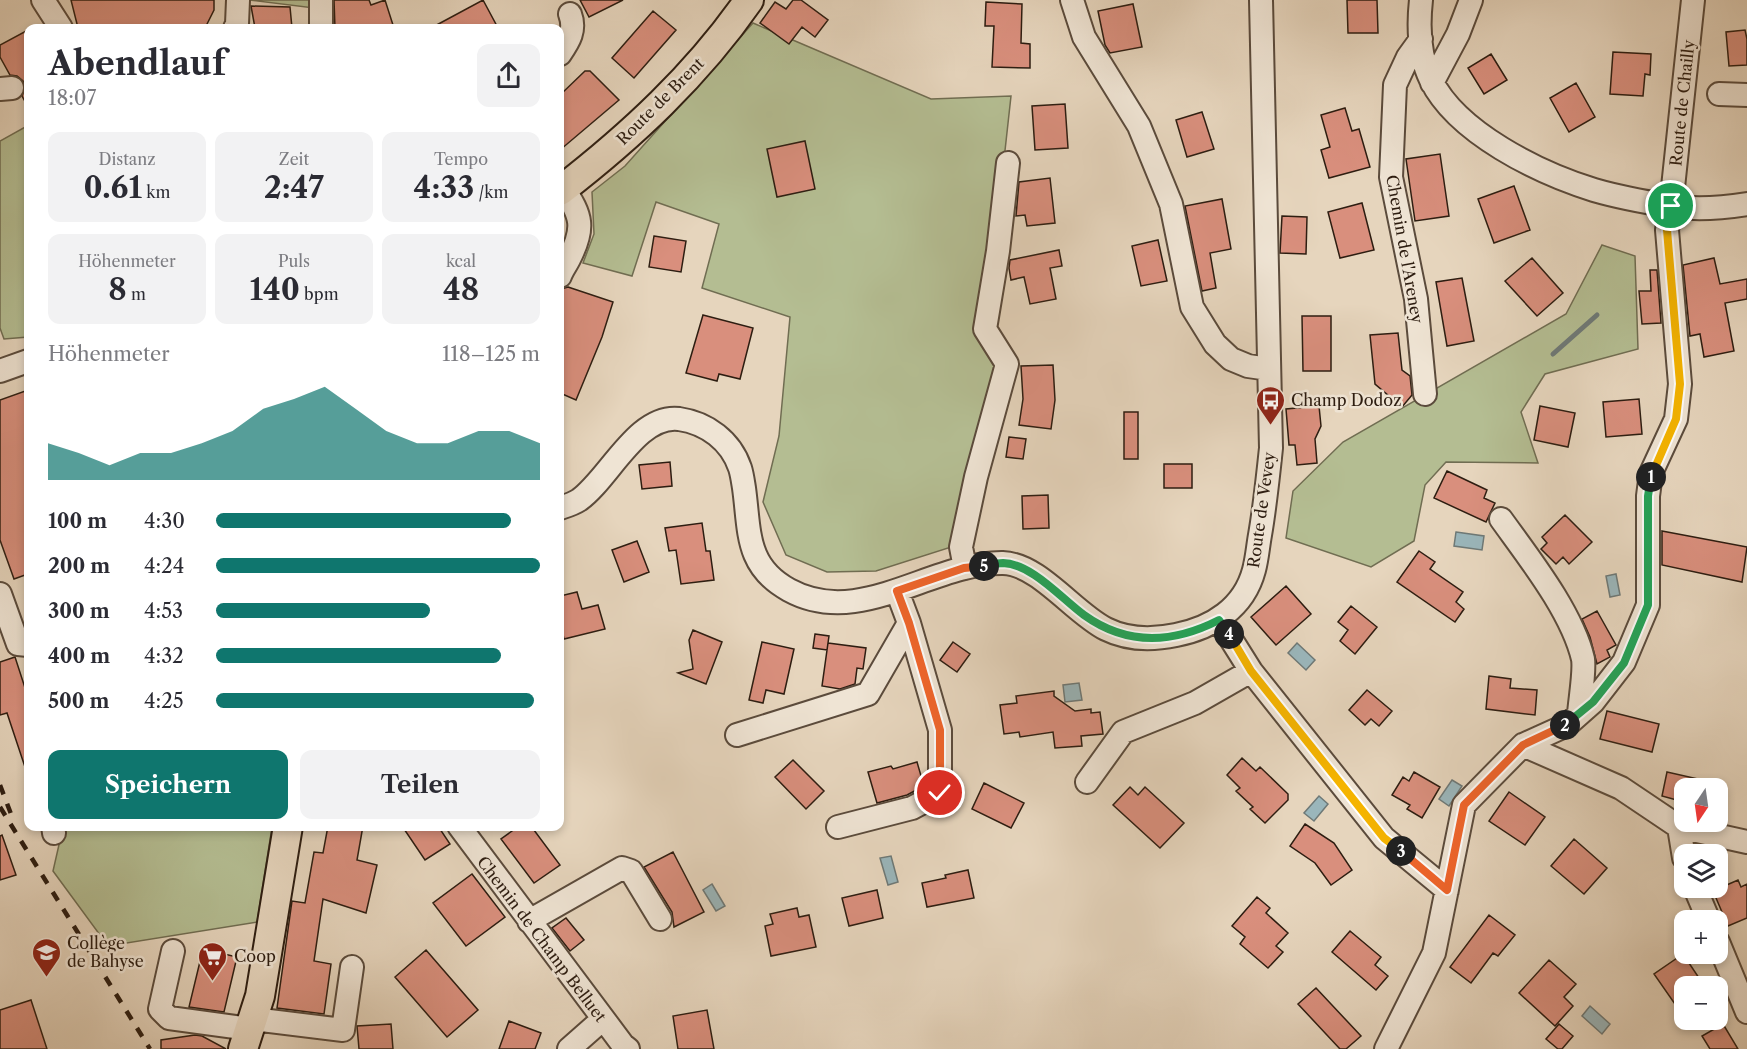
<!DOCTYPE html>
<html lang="de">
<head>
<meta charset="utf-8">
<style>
  :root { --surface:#fff; --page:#f2f2f3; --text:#2b2b33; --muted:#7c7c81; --accent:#0f766e }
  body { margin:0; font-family:"Libre Caslon Text",serif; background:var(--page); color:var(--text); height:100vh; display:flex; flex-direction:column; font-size:22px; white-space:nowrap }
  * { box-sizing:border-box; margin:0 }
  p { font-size:20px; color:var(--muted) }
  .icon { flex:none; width:33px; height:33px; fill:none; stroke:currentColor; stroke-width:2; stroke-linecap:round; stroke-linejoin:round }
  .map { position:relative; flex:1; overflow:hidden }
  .panel { position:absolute; left:24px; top:24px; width:540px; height:807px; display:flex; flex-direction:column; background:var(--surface); border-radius:12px; box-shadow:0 3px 9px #0003 }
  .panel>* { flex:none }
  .needle { width:39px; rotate:193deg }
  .tools { position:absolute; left:1674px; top:778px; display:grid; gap:12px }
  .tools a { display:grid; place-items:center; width:54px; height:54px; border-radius:12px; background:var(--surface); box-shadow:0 3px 9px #0003; font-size:30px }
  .pin { position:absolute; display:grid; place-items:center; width:51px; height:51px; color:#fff; margin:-26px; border:3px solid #fff; border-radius:50%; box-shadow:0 2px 6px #0007 }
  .km { position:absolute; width:30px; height:30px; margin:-15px; border-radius:50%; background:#222; color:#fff; font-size:16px; line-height:30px; text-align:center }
  .round { display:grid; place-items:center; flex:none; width:63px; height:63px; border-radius:12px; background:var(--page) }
  .head { display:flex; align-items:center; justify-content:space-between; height:102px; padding:0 24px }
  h1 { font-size:33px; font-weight:700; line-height:45px }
  .stats { display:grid; grid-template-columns:repeat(3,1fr); gap:9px; height:102px; padding:6px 24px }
  .stats div { display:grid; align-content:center; border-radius:12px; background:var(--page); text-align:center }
  .stats b { font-size:30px; font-weight:700 }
  .stats small { font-size:16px; font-weight:400 }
  .stats p { font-size:16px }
  .chart { height:168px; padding:12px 24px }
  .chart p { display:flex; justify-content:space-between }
  .chart svg { width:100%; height:108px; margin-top:6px; fill:var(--accent); opacity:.7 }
  .action { display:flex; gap:12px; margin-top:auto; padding:12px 24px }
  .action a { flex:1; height:69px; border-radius:12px; background:var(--accent); color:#fff; font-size:24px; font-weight:700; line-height:69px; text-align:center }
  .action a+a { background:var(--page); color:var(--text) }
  ul { padding:0 24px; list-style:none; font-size:20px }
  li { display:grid; grid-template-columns:96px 72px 1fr; align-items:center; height:45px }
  li i { height:15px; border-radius:8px; background:var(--accent) }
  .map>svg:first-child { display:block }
</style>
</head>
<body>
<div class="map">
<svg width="1747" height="1049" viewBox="0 0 1747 1049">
  <rect width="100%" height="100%" fill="#e6d5bd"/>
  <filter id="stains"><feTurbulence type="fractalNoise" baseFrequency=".00333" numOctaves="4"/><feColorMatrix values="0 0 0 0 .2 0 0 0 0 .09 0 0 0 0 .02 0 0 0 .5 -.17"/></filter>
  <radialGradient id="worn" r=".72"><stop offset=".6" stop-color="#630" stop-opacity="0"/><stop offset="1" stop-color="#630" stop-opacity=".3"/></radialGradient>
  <!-- green -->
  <path fill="#b4bd92" stroke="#706d52" stroke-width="1.5" d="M249 0H317L314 8Z
    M753 23 931 99 1011 96 986 323 1003 349 967 542 876 571 827 572 786 555 763 502 779 436 790 317 702 288 719 224 656 202 632 276 583 263 594 234 592 192 625 166Z
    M27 126 28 337 4 339 0 328V141Z
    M1602 245 1635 256 1638 349 1545 374 1521 412 1538 463 1446 462 1425 485 1414 541 1371 567 1286 538 1293 491 1343 442 1566 314Z
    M63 827H272L257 922 108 946 53 871Z"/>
  <!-- water -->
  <path fill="#9ab6bb" stroke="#6e7977" stroke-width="1.5" d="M1456 532 1484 536 1482 550 1454 546Z
    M1616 574 1620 595 1610 597 1606 576Z
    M1297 643 1315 660 1306 670 1288 653Z
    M1079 683 1082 700 1065 702 1063 685Z
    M1452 780 1462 786 1449 806 1439 799Z
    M1319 796 1328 804 1314 821 1304 813Z
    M891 856 898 882 888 885 880 858Z
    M712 884 725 906 716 911 703 890Z
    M1590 1006 1610 1024 1602 1034 1582 1016Z"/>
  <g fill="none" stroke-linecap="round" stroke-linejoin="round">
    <!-- stream -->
    <path stroke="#6e7977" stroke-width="5" d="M1553 354 1597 315"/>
  </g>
  <!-- building -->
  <path fill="#d98f7d" stroke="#2d1d11" stroke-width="1.5" d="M71 0H214V10L205 28H78Z
    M334 0H369L371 5 385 0 393 25 383 28H335Z
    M483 0 498 28H431Z
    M580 0H623L589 17Z
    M793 0H801L828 20 815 37 802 27 789 44 760 23 775 2 786 9Z
    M1347 0H1377L1378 33H1348Z
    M986 2 1022 4 1021 43 1030 44V68L992 67 994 26H985Z
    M1133 4 1142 47 1110 53 1105 45 1098 11Z
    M251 6 290 7 292 28H255Z
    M653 11 676 30 634 78 612 58Z
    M28 30V107L22 96 25 87 23 81 17 76 10 75 0 57V45Z
    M1745 30 1747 39V65L1729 66 1726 32Z
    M1613 52 1651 54 1650 75 1645 74 1643 96 1610 94Z
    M1491 54 1507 80 1484 94 1468 68Z
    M585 71H590L619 100 560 150V95Z
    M1576 83 1595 117 1569 132 1550 98Z
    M1065 104 1068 148 1035 150 1032 106Z
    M1345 108 1352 131 1359 129 1370 167 1329 178 1321 150 1330 147 1321 115Z
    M1202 112 1214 149 1187 157 1176 120Z
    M805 141 815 189 777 197 767 149Z
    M1440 154 1449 216 1415 221 1406 159Z
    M1050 178 1055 223 1027 226 1025 215 1016 216 1019 182Z
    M1514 186 1530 230 1494 243 1478 199Z
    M1222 199 1231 249 1210 253 1216 288 1202 291 1185 206Z
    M1362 203 1374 250 1340 258 1328 212Z
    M1282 216 1307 217 1306 254 1280 253Z
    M654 236 686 241 681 272 649 267Z
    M1158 240 1167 281 1141 286 1132 246Z
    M1059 250 1062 266 1050 268 1056 299 1030 304 1024 277 1011 280 1009 268 1010 260Z
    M1532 258 1563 293 1537 316 1505 281Z
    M1714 258 1720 284 1747 279V299L1725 303 1734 351 1704 357 1700 334 1690 336 1683 265Z
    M1650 270H1657L1661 323 1642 324 1639 291H1651Z
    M1462 278 1474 341 1447 346 1436 282Z
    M568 287 613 302 602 337 576 400 560 393V295L561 289Z
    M703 315 753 328 740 379 719 374 717 381 686 373Z
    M1302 316H1331V371H1303Z
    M1398 333 1402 370 1410 376 1412 395 1402 407 1375 384 1370 335Z
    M1053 365 1055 400 1051 429 1019 425 1023 399 1021 366Z
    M28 390V574L14 579 0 540V400Z
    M1639 399 1642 434 1606 437 1603 402Z
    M1319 406 1321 426 1315 439 1317 463 1297 465 1295 445H1289L1286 409Z
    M1540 406 1575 413 1568 447 1534 440Z
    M1124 412H1138V459H1124Z
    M1009 437 1026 439 1023 459 1006 457Z
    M670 462 672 486 642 489 639 465Z
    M1164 464H1192V488H1164Z
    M1447 471 1487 490 1484 498 1495 503 1486 522 1434 498Z
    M1048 495 1049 528 1023 529 1022 496Z
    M1565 515 1592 542 1569 564 1563 557 1556 564 1541 549 1547 543 1542 537Z
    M702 523 706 551H710L714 580 681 584 676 550 669 551 665 528Z
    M1662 531 1747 547 1742 582 1662 565Z
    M637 541 649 572 624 582 612 550Z
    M1419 551 1435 562 1430 569 1463 592 1456 602 1464 609 1455 622 1397 582Z
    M1286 586 1311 614 1276 645 1251 617Z
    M577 592 582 609 598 605 605 629 564 639 560 622V596Z
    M1351 606 1377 627 1355 654 1340 641 1348 630 1338 622Z
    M1597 611 1616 645 1607 650 1610 657 1597 664 1590 637 1582 619Z
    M693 630 722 642 706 684 678 673 693 669 689 640Z
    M815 634 829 636 827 650 813 648Z
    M762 642 794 649 784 694 766 690 763 703 749 700Z
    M953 642 970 654 957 672 940 660Z
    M828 643 866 648 863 669 857 668 855 684 840 689 822 686Z
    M15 657 28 697V769L26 770 7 713 0 715V662Z
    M1489 676 1511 679 1510 688 1537 690 1535 715 1486 709Z
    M1367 690 1392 711 1379 726 1371 719 1365 725 1349 710Z
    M1054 691V696L1075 711 1091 709V713L1100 712 1103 734 1081 736 1082 746 1055 748 1053 732 1020 737 1019 732 1004 734 1000 705 1017 703 1016 696Z
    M1607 711 1659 724 1652 752 1600 739Z
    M1242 758 1256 771 1260 767 1288 794V800L1265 823 1250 809 1253 807 1236 791 1240 788 1227 775Z
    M793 760 824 791 806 809 775 777Z
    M917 762 924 786 907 795 877 803 868 772 891 766 893 769Z
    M1414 772 1440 787 1422 818 1407 809 1410 805 1392 795 1403 777 1409 781Z
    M1667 772 1716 783V789H1684V802L1662 796Z
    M984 783 1024 803 1011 828 972 809Z
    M1130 787 1138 795 1145 787 1184 823 1160 848 1113 805Z
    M1509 792 1545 817 1525 845 1489 821Z
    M1305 824 1334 843 1352 870 1331 885 1315 863 1290 846Z
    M328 826H363L357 860 377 865 366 913 323 899 314 961 331 964 324 1014 277 1008 292 901 305 903 314 852 323 853Z
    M402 826H438L450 844 425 860Z
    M519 826H531L560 865 534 883 501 839Z
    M2 835 16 875 0 880V836Z
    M1574 839 1607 868 1584 894 1551 866Z
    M673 852 704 912 674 927 672 912 644 867Z
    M968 870 974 898 927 907 922 883 946 878 945 875Z
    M472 874 505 917 466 946 433 903Z
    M1738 880 1741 887 1747 884V918L1728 926 1713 891Z
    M877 890 883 918 849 926 842 898Z
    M1257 897 1270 908 1266 913 1288 933 1276 946 1283 952 1268 968 1240 944 1245 937 1232 926Z
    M797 908 799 917 809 915 816 947 771 956 765 926 773 924 770 914Z
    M1489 915 1515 935 1498 956 1493 953 1471 983 1450 967Z
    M566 918 584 940 570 951 552 928Z
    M1350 931 1381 957 1375 965 1388 976 1376 990 1332 952Z
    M203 949 237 957 224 1012 189 1007Z
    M426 950 478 1010 447 1037 395 977Z
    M1683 954 1705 987H1684V1017L1654 974Z
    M1549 960 1576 984 1564 997 1573 1006 1555 1026 1519 993Z
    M1316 988 1361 1036 1346 1049H1340L1298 1004Z
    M31 1000 47 1049H0V1010Z
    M707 1010 714 1049H678L673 1016Z
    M509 1021 541 1033 535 1049H499Z
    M391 1024 393 1049H359L357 1026Z
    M1559 1024 1573 1036 1562 1049H1558L1546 1039Z
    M1723 1024 1738 1049H1710L1702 1036Z
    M195 1035 202 1036 226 1049H161V1040Z"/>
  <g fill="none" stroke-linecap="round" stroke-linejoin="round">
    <defs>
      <path id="minor" d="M43 0 61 28
        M1072 0 1084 37 1139 126 1171 204 1192 307 1215 344 1231 359 1248 366 1269 369
        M1421 0C1418 27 1419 56 1431 80 1457 133 1539 173 1594 190 1618 197 1645 202 1670 206 1695 210 1722 208 1747 204
        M235 28 237 24 238 0
        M321 28V0
        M1421 39 1408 57 1395 85 1391 177 1416 299 1425 394
        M560 54C569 41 576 30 570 14
        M1432 83 1458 34 1471 0
        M0 89 12 88
        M1719 94 1747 95
        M560 276C562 270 566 265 569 259 585 228 582 216 563 188
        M0 371 28 361
        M560 508C566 506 573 504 579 500 609 479 637 414 679 419 707 423 731 441 740 468 742 474 743 482 744 488 750 531 745 566 789 590 860 629 931 562 1003 563 1039 564 1074 613 1106 629 1128 640 1152 640 1176 635 1212 628 1244 608 1254 570 1257 559 1258 546 1260 535 1265 506 1268 477 1271 448L1261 0
        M1501 519C1529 558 1572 612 1583 659 1585 671 1580 700 1579 714
        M965 568 961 547 976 477 1007 364 985 329 998 251 1008 163
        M0 594 18 644 28 645
        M1219 620 1251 671 1384 838 1447 890
        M737 735 868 694 909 623
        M1523 745 1567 725 1593 702 1624 662 1648 605V496L1651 473 1676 419 1680 384 1667 230 1671 206 1693 0
        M1087 782 1123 732 1195 703 1251 671
        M53 826 54 833
        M459 826 623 1045 628 1049
        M838 827 912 808 940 793V730L909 623 897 591
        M1679 827 1684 858
        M1695 888 1709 921
        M529 921 622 868 631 871 660 919
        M1718 942 1747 1012
        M173 951 160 1009 169 1018 250 1029
        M253 1019 343 1030 352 967
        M569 1049 603 1019
        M1386 1049 1434 953 1464 805 1523 745 1621 788 1679 827 1747 842"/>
      <path id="major" d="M560 191C631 136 697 75 749 0
        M243 1049 260 996 288 826"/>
    </defs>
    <!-- minor casing -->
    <use href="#minor" stroke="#5b4b3c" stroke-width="26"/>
    <!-- major casing -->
    <use href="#major" stroke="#2d1d11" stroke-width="32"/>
    <!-- minor -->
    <use href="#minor" stroke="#efe4d4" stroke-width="22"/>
    <!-- major -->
    <use href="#major" stroke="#e6d5bd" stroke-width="28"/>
    <!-- rail -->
    <path stroke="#2d1d11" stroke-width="4.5" stroke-dasharray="10 10" stroke-linecap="butt" d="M0 785 11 814
      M0 807 150 1049"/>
  </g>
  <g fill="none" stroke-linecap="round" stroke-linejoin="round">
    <defs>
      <path id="split-1" d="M1651 477 1676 419 1680 384 1667 230 1671 206"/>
      <path id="split-2" d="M1565 725 1593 702 1624 663 1648 605V496L1651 477"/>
      <path id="split-3" d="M1401 851 1447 890 1464 805 1523 745 1565 725"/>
      <path id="split-4" d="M1229 634 1251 671 1384 838 1401 851"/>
      <path id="split-5" d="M984 566C990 565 997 563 1003 563 1032 564 1061 598 1084 615 1127 646 1172 644 1219 620L1229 634"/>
      <path id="split-6" d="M940 793V730L909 623 897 591 964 568 984 566"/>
    </defs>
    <!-- split-1 casing -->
    <use href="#split-1" stroke="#fff" stroke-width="12"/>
    <!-- split-2 casing -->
    <use href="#split-2" stroke="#fff" stroke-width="12"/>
    <!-- split-3 casing -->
    <use href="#split-3" stroke="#fff" stroke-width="12"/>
    <!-- split-4 casing -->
    <use href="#split-4" stroke="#fff" stroke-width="12"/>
    <!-- split-5 casing -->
    <use href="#split-5" stroke="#fff" stroke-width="12"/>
    <!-- split-6 casing -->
    <use href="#split-6" stroke="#fff" stroke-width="12"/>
    <!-- split-1 -->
    <use href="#split-1" stroke="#f5b400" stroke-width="8"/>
    <!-- split-2 -->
    <use href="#split-2" stroke="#22a559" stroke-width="8"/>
    <!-- split-3 -->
    <use href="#split-3" stroke="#f0652b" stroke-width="8"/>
    <!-- split-4 -->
    <use href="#split-4" stroke="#f5b400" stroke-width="8"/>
    <!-- split-5 -->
    <use href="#split-5" stroke="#22a559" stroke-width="8"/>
    <!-- split-6 -->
    <use href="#split-6" stroke="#f0652b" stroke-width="8"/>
  </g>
  <!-- icons -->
  <defs>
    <symbol id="bus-pin" viewBox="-11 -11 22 30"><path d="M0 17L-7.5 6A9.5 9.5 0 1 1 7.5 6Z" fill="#8f2418" stroke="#efe4d4"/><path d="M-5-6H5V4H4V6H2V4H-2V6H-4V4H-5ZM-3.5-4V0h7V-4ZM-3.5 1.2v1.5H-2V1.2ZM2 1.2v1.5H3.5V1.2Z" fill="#fff"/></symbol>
    <symbol id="school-pin" viewBox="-11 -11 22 30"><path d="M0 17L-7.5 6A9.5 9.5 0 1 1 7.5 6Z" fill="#8f2418" stroke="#efe4d4"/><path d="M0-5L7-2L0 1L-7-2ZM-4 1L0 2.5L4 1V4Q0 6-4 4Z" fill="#fff"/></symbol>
    <symbol id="supermarket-pin" viewBox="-11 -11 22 30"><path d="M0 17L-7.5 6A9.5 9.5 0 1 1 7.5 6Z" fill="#8f2418" stroke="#efe4d4"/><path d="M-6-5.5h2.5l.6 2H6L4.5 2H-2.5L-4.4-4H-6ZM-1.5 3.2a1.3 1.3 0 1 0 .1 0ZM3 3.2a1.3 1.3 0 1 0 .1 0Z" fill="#fff"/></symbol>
  </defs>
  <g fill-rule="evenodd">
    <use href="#bus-pin" x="1254" y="384" width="33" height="45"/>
    <use href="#school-pin" x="30" y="936" width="33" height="45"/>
    <use href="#supermarket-pin" x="196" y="940" width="33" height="45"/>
  </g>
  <g text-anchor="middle" stroke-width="5" stroke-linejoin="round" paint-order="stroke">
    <!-- street labels -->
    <g font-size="16" fill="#2d1d11" stroke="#efe4d4">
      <text transform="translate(660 101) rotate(-45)" y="6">Route de Brent</text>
      <text transform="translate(1682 103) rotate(-84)" y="6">Route de Chailly</text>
      <text transform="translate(1405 249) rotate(80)" y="6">Chemin de l'Areney</text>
      <text transform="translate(1261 510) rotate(-82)" y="6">Route de Vevey</text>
      <text transform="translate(542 939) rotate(53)" y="6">Chemin de Champ Belluet</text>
    </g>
    <!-- poi labels -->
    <g font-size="16" fill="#2d1d11" stroke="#efe4d4" text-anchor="start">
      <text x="1291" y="406">Champ Dodoz</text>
      <text x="67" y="949">Collège<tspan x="67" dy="18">de Bahyse</tspan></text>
      <text x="234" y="962">Coop</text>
    </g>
  </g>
  <rect width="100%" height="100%" filter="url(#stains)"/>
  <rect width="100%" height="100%" fill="url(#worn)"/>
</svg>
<div class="tools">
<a><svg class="needle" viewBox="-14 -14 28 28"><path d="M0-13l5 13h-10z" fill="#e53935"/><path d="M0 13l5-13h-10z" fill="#7c7c81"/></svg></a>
<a><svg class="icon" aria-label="layers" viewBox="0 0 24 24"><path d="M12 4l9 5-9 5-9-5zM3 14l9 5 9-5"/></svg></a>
<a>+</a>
<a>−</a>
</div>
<div class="pin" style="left:1671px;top:206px;background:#1e9e55"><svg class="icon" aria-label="arrive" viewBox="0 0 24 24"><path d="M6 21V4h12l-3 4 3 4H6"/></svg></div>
<div class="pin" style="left:940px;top:793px;background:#d93025"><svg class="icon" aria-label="check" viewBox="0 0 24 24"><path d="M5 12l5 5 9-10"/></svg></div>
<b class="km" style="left:1651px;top:477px">1</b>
<b class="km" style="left:1565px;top:725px">2</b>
<b class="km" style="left:1401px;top:851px">3</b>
<b class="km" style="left:1229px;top:634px">4</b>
<b class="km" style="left:984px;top:566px">5</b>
<section class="panel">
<div class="head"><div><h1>Abendlauf</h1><p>18:07</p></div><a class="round"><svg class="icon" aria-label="share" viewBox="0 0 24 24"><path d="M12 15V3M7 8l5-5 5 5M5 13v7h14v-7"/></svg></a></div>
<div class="stats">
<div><p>Distanz</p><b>0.61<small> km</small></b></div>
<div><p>Zeit</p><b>2:47</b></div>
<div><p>Tempo</p><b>4:33<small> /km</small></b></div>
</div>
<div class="stats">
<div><p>Höhenmeter</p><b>8<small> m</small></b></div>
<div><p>Puls</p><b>140<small> bpm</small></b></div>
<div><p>kcal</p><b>48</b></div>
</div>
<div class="chart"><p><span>Höhenmeter</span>118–125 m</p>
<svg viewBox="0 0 160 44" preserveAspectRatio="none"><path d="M0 44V29L10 33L20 38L30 33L40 33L50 29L60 24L70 15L80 11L90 6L100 15L110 24L120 29L130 29L140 24L150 24L160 29V44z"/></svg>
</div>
<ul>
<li><b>100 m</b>4:30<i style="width:91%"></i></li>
<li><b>200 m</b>4:24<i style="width:100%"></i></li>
<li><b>300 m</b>4:53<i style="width:66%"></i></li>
<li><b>400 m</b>4:32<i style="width:88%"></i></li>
<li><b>500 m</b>4:25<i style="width:98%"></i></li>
</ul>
<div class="action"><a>Speichern</a><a>Teilen</a></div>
</section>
</div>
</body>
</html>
